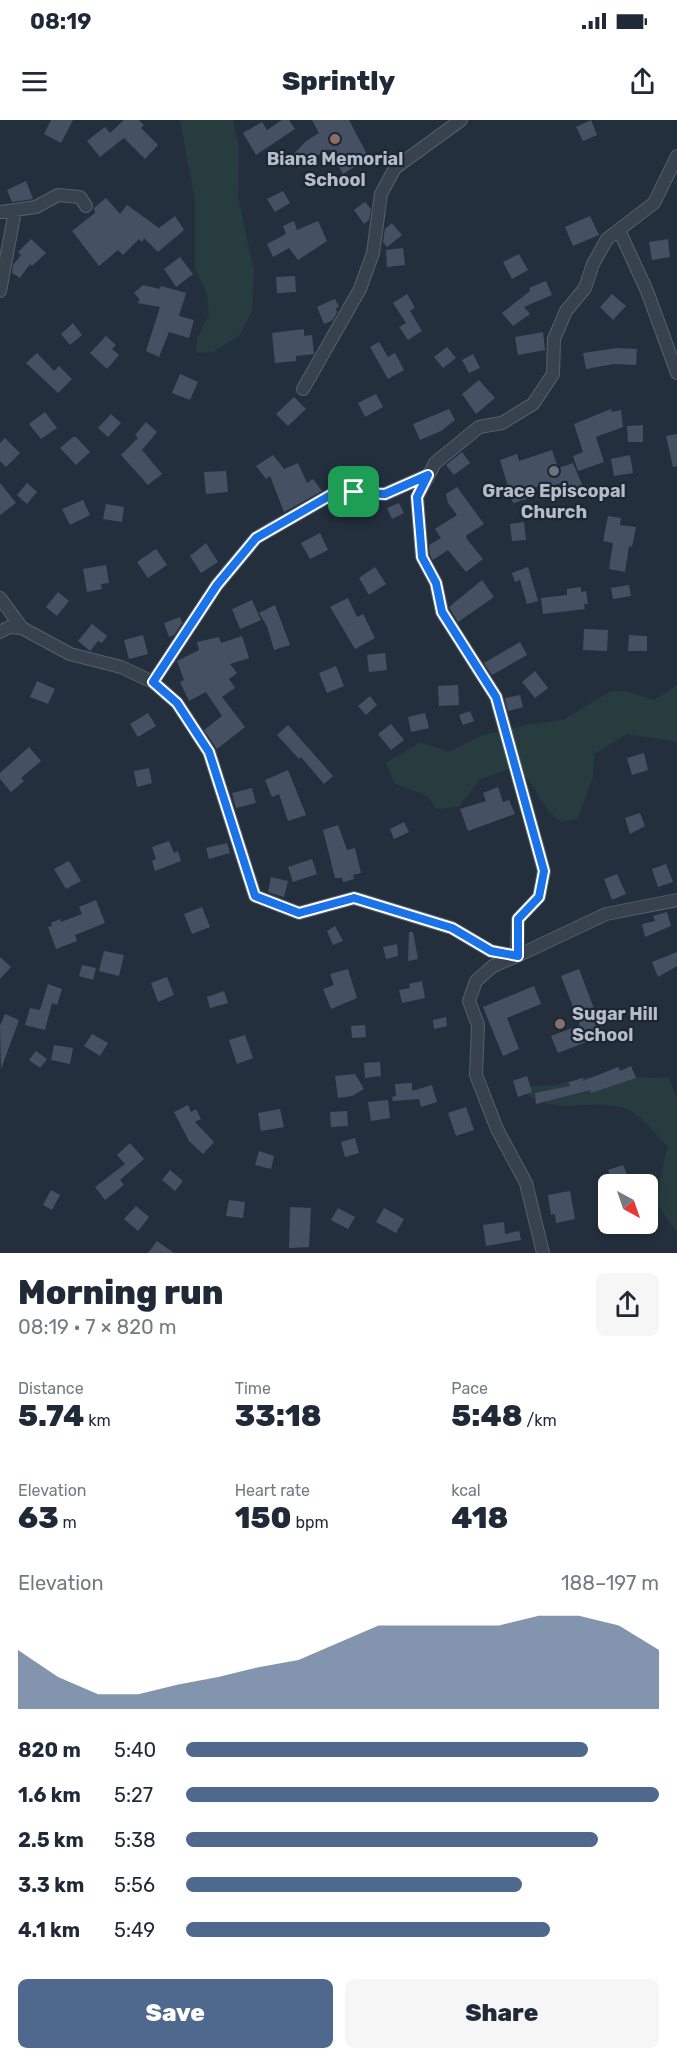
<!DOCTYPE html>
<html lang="en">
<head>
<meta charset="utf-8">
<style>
  :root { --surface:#fff; --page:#f6f6f7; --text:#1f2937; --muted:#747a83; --accent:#4f688e }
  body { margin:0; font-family:Rubik,sans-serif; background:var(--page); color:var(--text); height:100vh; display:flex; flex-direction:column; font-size:22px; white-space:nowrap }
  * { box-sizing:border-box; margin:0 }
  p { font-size:20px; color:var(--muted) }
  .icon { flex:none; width:33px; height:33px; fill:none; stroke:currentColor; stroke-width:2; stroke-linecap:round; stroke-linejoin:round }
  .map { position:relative; height:1133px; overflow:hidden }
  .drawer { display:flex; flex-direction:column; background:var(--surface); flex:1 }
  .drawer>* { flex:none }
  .needle { width:39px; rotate:140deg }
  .buttons { position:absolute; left:598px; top:1054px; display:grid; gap:12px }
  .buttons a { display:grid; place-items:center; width:60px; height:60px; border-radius:9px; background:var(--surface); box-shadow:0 3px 9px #0003; font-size:30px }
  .pin { position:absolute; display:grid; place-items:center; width:51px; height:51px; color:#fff; margin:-26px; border-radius:12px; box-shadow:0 3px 9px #0006 }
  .round { display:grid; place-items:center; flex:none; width:63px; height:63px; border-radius:9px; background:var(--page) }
  .head { display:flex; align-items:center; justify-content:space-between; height:102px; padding:0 18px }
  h1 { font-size:33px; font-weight:800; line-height:45px }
  .stats { display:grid; grid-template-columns:repeat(3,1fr); gap:9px; height:102px; padding:6px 18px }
  .stats div { display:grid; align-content:center }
  .stats b { font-size:30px; font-weight:800 }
  .stats small { font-size:16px; font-weight:400 }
  .stats p { font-size:16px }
  .chart { height:168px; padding:12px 18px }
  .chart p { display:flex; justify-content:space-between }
  .chart svg { width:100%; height:108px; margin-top:6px; fill:var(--accent); opacity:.7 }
  .primary-button { display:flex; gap:12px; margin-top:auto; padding:12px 18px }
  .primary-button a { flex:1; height:69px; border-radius:9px; background:var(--accent); color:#fff; font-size:24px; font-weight:800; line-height:69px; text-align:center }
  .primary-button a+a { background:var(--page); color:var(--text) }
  ul { padding:0 18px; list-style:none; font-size:20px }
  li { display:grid; grid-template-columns:96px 72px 1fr; align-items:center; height:45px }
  li i { height:15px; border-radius:8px; background:var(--accent) }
  .status { display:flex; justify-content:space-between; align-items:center; height:42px; padding:0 30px; background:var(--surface); direction:ltr }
  .status svg { height:16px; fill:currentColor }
  header { display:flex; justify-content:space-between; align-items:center; height:78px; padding:0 18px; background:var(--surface); font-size:27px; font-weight:800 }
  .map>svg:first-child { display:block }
</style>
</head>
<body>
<div class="status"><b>08:19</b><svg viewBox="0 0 49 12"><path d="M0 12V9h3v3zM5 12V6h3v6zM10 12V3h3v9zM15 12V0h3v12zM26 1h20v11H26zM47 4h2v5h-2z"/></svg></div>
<header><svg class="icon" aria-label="menu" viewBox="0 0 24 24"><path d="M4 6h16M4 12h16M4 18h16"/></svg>Sprintly<svg class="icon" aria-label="share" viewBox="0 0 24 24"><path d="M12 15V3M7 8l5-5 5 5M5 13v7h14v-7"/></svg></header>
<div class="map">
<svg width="677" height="1133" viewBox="0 0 677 1133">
  <rect width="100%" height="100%" fill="#242f3e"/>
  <!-- green -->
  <path fill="#263c3f" d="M180 0H233L239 28 238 77 254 151 252 191 240 215 213 232 196 233 197 218 209 195 207 174 195 149V81Z
    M677 565V622L627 614 594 634 593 657 578 698 561 702C536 684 538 661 513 647L479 660 459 687 436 689 427 676 394 663 386 643 420 622 449 632 483 615 531 604 563 600 611 571H625L654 580Z
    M594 956 669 958 677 979V1112L656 1083C661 1064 661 1046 668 1027 657 1017 644 998 631 991 587 971 545 1008 512 957L530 966 555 965Z"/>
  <!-- building -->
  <path fill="#455162" d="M51 0H73L61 23 44 14Z
    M124 0H139L144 5 141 8 158 25 145 39 124 18 100 37 87 21 105 7 110 13Z
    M282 0H289L295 9 256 35 243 13 262 2 267 10Z
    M312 0H349L369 38 343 54 329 29 315 37 314 35 299 48 290 38 306 21 319 13Z
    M591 0 597 15 583 21 576 7Z
    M26 61 33 79 12 82 7 70Z
    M283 71 290 83 275 92 267 79Z
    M106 78 120 94 127 85 159 108 175 96 184 110 158 132 144 118 142 122 139 119 123 135 118 130 99 146 72 111 95 93 94 88Z
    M365 82 371 89 369 100 364 104 354 90Z
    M590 96 599 115 573 126 565 107Z
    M294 101 297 110 318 101 327 121 298 140 289 128 273 137 267 124 286 114 283 106Z
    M392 103 402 115 387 127 383 122 385 109Z
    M31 119 46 133 32 146 30 144 20 158 12 153 13 145 21 135 18 132Z
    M668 119 670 137 652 140 649 122Z
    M403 128 405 145 387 147 386 130Z
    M519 134 528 150 512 159 503 142Z
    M180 137 193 154 176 167 164 149Z
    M295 156 296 172 277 173 276 157Z
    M546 161 552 175 524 187 530 194 513 206 502 193 530 171 529 168Z
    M143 165 160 169 161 166 186 173 179 196 194 200 189 218 169 212 159 237 146 231 160 187 137 183 140 180 134 173Z
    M407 174 415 188 410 191 422 211 408 220 399 207 406 203 393 183Z
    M612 174 626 186 613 200 600 187Z
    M335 179 339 187 336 188 337 192 333 200 324 204 317 187Z
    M73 203 82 215 70 225 61 214Z
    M304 209V216L312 215 314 234 296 236V241L275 243 272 213Z
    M543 212 545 230 518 235 515 217Z
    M106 216 116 225 112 229 119 235 107 249 90 233Z
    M379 222 388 237 395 233 404 250 388 259 370 227Z
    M447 227 456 238 443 248 434 237Z
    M617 228 637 229 636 245 614 244 586 249 583 233Z
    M37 233 54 251 59 246 72 259 58 273 26 243Z
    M473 234 480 248 469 253 462 240Z
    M180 254 198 262 190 280 172 273Z
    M479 260 495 278 476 294 462 274Z
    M376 274 383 287 365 297 358 283Z
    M294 277 306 289 288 306 276 294Z
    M449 289 455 300 441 311 420 320 413 304Z
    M611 289 612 292 621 290 623 307 596 317 604 342 578 351 573 336 583 332 574 304Z
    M45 292 57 308 41 319 29 304Z
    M111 294 121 303 108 317 98 308Z
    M146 302 157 312 142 330 162 354 148 365 121 335 138 318 135 315Z
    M643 305V322H628L627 306Z
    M677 314V346L673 347 666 316Z
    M73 317H76L90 332 76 345 60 328Z
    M5 318 20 333 6 347 0 341V323Z
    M552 330 558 348 573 343 583 367 572 372 567 361 546 368 545 364 528 370 530 378 513 383 500 340 517 334 519 341Z
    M462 332 470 343 454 355 446 345Z
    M273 335 284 349 298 343 307 363 313 359 322 371 284 392 270 356 266 359 256 346Z
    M630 335 633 353 614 356 611 339Z
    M226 351 228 372 206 374 204 352Z
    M0 363 16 383 0 395Z
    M27 363 37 372 27 384 17 375Z
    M457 367 484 404 467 415 466 418 483 439 466 452 448 430 433 440 430 435 429 425 441 418 435 409 457 395 448 383 446 374Z
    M83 380 90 395 70 405 62 389Z
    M399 383 404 393 392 399 387 388Z
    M106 384 124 387 122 402 103 399Z
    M608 396 621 398 620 405 636 407 632 427 629 426 625 452 609 449 613 423 603 421Z
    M524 402 526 420 512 421 510 404Z
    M320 413 328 430 310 439 301 423Z
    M206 423 218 442 201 453 190 436Z
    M156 429 167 445 148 458 137 442Z
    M106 445 109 463 101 464 102 469 87 472 83 449Z
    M375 447 386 464 369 475 359 458Z
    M528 447 538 481 527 484 520 460 515 462 512 453Z
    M482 460 494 477 458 502 449 487Z
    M629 465 631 476 613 479 611 468Z
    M581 467V472L586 471 588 484H584L585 489 543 494 541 478 567 475V469Z
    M58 472 69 481 57 496 46 487Z
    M348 478 357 497 363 494 375 518 355 529 330 487Z
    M252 480 261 500 240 509 232 489Z
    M275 485 290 525 274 530 267 506 259 493Z
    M180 497 182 503 174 515 169 517 164 503Z
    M92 504 107 516 102 523 98 521 90 531 78 521Z
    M584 509 608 510 607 531 583 530Z
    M143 515 148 534 129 539 124 520Z
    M629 515 647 516V531H628Z
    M242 516 249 538 230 544 237 553 229 559 235 568 222 577 245 607 217 629 204 610 222 596 206 572 189 581 180 562 184 560 177 541 199 530 197 522 219 517 221 523Z
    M520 522 527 535 492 555 484 543Z
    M385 533 387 550 369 552 367 535Z
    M336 546 344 566 327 573 319 553Z
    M535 551 548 568 535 578 522 562Z
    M37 561 55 569 48 584 30 577Z
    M458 565 459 585 439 586 438 566Z
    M520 575 523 587 508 591 505 578Z
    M370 576 377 585 366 595 358 586Z
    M470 591 474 601 463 605 459 595Z
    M148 593 156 606 138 617 130 604Z
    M425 593 429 608 411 612 408 597Z
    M391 604 404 620 391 630 378 614Z
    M288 605 333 656 324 664 301 637 299 639 277 615Z
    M29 627 41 641 21 658 24 661 11 672 0 659V653Z
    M644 633 648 650 632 655 627 638Z
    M149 648 152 663 137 667 134 651Z
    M288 650 306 695 288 701 279 674 272 677 265 660Z
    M498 667 503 682 509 680 515 694 468 711 460 689 486 681 483 673Z
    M252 668 256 683 236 688 232 673Z
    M640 693 645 706 630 714 625 698Z
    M404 702 409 712 394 719 390 709Z
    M338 705 347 730 355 728 361 753 353 755 354 759 343 762 342 758H335L323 710Z
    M169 721 174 733 178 731 181 741 155 751 152 741 156 739 152 727Z
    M227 723 230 733 209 739 206 728Z
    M312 739 317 754 293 762 288 747Z
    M69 741 81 761 66 769 54 749Z
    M666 744 673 762 658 767 652 749Z
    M617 754 626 774 612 780 604 759Z
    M271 757 288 761 284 777 268 772Z
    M96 780 105 803 75 815 77 821 56 829 48 807 52 806 51 803 60 799 61 802 82 794 79 787Z
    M202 787 210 807 192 814 184 794Z
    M667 792 671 806 645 817 642 804 655 801 653 796Z
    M335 806 343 821 333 825 327 811Z
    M409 812H413L418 839 408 841Z
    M397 824 398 836 386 839 383 827Z
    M104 831 124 835 119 856 99 851Z
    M677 832V846L658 857 652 842Z
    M0 837 11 847 0 859Z
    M82 845 96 848 93 860 79 856Z
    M348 849 357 878 331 889 323 869 334 865 330 854Z
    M579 849 604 915 558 933 551 916 580 905 561 856Z
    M167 857 174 875 158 882 151 863Z
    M422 861 425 878 402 883 399 870 410 868 409 864Z
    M48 864 62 869 57 885 52 883 45 910 25 905 30 888 40 890Z
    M534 866 541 884 507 898 519 929 503 936 483 887Z
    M224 871 228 883 210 888 207 877Z
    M5 894 19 900 1 949 0 906Z
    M446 897 447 906 434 909 433 900Z
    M365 905 366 917 352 918 351 906Z
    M92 914 108 923 100 936 84 926Z
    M245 915 253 938 237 944 229 920Z
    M54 925 73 928 70 944 51 940Z
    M36 931 47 939 40 948 29 940Z
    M380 942 381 956 365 958 364 943Z
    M631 946 636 958 591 973 590 970 536 984 535 973 570 966 569 962 583 958V961L618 947 620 951Z
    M355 954 364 969 352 976 338 978 335 956Z
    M527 956 532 972 518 977 513 961Z
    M412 963V971L432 965 437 982 421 987 419 979 393 981 392 977 396 976 395 964Z
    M388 980 390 998 371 1001 368 982Z
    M188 985 191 992 196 989 201 999 195 1002 214 1022 203 1034 189 1021 174 992Z
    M466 987 474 1010 456 1016 448 993Z
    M280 989 284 1007 261 1011 258 993Z
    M347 991 348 1006 331 1007 330 992Z
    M355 1018 359 1033 345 1037 341 1022Z
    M130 1023 144 1039 120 1060 124 1065 105 1080 95 1067 125 1044 117 1035Z
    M259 1031 274 1036 271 1049 255 1045Z
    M623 1045 630 1062 613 1065 608 1050Z
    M170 1050 183 1061 175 1071 162 1060Z
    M51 1070 60 1075 52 1090 43 1085Z
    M570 1071 575 1099 556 1103 555 1094 551 1095 548 1075Z
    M229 1080 245 1082 243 1098 226 1096Z
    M136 1086 149 1097 138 1111 124 1099Z
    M290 1087 311 1088 309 1127 289 1128Z
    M338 1088 355 1097 348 1109 331 1100Z
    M384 1088 404 1099 396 1113 376 1102Z
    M504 1102 505 1114 519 1111 521 1120 486 1126 483 1105Z
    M157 1121 174 1133H148Z"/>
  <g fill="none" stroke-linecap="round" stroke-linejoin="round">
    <defs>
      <path id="street" d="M0 92 36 87 58 75 80 77 86 86
        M619 110 647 171 677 253
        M0 171 15 91
        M303 269 360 169 373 133 381 74 395 48 461 0
        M0 478 22 508
        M0 512 9 507 22 508 70 534 121 547 153 562 177 583 209 632 255 776 299 793 354 778 452 808 491 831 517 836 606 794 677 780
        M153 562 217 465 256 418 336 372 385 374 428 355
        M543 1133 526 1063 497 1009 476 955 478 905 469 881 476 861 493 846 517 836 518 799 539 777 544 751 496 577 442 492 436 463 422 437 417 377 435 343 479 307 502 303 533 284 553 254 554 219 566 191 585 168 593 144 607 119 654 83 677 36"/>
    </defs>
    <!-- street casing -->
    <use href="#street" stroke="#565f6c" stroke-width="14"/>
    <!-- street -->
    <use href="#street" stroke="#38414e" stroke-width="12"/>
  </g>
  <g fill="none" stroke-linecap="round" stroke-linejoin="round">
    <defs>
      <path id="route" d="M428 355 417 377 422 437 436 463 442 492 496 577 544 751 539 777 518 799V836L491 831 452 808 354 778 299 793 255 776 209 632 177 583 153 562 217 465 256 418 336 372 385 374Z"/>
    </defs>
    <!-- route casing -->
    <use href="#route" stroke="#fff" stroke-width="12"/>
    <!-- route -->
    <use href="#route" stroke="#1a73e8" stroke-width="8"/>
  </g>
  <!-- markers -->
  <g fill="#8d6e63" stroke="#1d2633" stroke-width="2">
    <circle cx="335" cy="19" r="6"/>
    <circle cx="560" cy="904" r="6"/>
  </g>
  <circle fill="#6b7280" stroke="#1d2633" stroke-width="2" cx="554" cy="351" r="6"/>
  <g text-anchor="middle" stroke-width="4.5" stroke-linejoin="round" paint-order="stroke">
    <!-- poi labels -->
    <g font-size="18" font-weight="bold" fill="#b4bcc9" stroke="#1d2633">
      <text x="335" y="45">Biana Memorial<tspan x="335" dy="21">School</tspan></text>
      <text x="554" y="377">Grace Episcopal<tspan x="554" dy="21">Church</tspan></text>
      <text x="572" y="900" text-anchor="start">Sugar Hill<tspan x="572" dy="21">School</tspan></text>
    </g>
  </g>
</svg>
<div class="buttons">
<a><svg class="needle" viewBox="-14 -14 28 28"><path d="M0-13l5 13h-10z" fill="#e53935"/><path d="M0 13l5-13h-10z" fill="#747a83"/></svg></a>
</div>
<div class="pin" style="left:354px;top:372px;background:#1e9e55"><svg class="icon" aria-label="arrive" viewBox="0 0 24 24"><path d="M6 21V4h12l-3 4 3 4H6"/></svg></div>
</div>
<section class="drawer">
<div class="head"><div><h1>Morning run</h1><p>08:19 · 7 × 820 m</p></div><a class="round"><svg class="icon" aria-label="share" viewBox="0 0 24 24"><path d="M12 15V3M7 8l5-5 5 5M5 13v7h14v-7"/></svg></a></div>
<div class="stats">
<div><p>Distance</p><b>5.74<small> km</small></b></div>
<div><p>Time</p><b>33:18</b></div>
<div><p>Pace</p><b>5:48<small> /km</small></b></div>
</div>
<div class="stats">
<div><p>Elevation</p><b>63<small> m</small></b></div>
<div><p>Heart rate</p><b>150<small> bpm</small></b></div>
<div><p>kcal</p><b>418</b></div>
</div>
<div class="chart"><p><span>Elevation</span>188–197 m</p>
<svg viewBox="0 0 160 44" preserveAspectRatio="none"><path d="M0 44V20L10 31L20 38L30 38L40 34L50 31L60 27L70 24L80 17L90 10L100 10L110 10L120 10L130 6L140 6L150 10L160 20V44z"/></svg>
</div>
<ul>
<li><b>820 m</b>5:40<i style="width:85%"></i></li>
<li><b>1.6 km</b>5:27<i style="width:100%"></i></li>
<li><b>2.5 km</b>5:38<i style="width:87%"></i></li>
<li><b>3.3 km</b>5:56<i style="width:71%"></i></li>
<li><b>4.1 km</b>5:49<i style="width:77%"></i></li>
</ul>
<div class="primary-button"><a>Save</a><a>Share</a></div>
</section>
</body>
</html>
